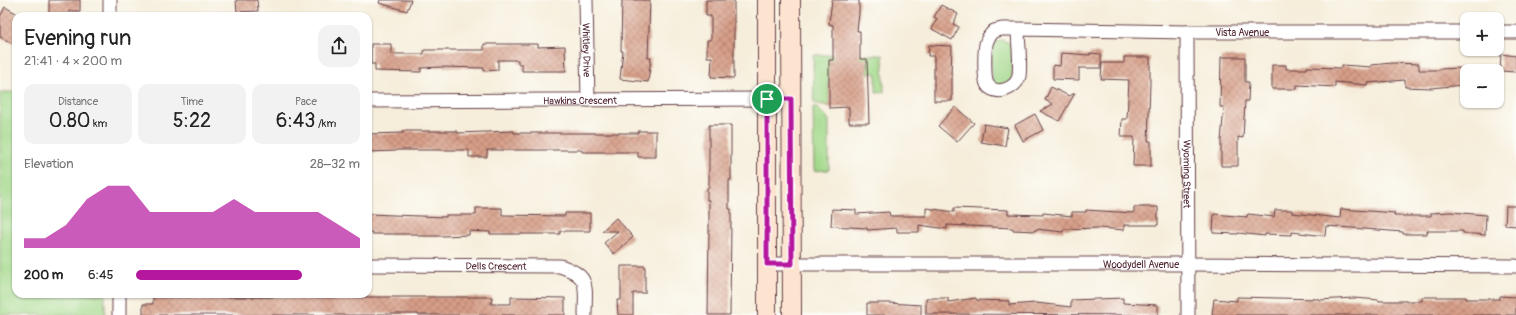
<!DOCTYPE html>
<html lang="en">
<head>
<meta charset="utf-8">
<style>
  :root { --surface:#fff; --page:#f2f2f2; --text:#222; --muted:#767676; --accent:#b5179e }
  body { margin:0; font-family:Pangolin,sans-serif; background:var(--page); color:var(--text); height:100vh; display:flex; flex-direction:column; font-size:15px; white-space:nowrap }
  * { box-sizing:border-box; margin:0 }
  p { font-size:13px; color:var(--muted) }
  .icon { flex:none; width:22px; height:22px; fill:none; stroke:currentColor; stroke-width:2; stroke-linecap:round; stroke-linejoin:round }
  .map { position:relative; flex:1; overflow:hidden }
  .sheet { position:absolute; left:12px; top:12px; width:360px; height:286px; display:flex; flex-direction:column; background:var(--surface); border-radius:12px; box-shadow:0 1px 3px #0004 }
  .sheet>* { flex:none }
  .buttons { position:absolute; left:1460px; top:12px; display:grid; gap:8px }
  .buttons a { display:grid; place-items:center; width:44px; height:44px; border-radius:8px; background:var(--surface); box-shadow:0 1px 3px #0004; font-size:20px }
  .pin { position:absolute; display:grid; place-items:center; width:34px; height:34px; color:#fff; margin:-17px; border:2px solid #fff; border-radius:50%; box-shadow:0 1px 4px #0007 }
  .round { display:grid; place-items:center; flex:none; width:42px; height:42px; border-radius:12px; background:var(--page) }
  .overview { display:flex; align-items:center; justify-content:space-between; height:68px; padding:0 12px }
  h1 { font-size:22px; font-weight:600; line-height:30px }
  .stats { display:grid; grid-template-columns:repeat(3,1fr); gap:6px; height:68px; padding:4px 12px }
  .stats div { display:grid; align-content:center; border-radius:10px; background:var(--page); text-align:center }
  .stats b { font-size:20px; font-weight:600 }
  .stats small { font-size:11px; font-weight:400 }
  .stats p { font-size:11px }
  .chart { height:112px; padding:8px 12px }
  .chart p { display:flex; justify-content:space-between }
  .chart svg { width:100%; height:72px; margin-top:4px; fill:var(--accent); opacity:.7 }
  ul { padding:0 12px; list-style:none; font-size:13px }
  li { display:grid; grid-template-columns:64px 48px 1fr; align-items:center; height:30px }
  li i { height:10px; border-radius:5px; background:var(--accent) }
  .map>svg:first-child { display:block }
</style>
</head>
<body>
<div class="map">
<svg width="1516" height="315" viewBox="0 0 1516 315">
  <defs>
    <pattern id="building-cross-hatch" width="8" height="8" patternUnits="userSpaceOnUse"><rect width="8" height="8" fill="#d79e87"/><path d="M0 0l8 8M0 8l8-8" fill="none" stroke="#b0806f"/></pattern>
  </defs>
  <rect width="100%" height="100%" fill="#fdfcf7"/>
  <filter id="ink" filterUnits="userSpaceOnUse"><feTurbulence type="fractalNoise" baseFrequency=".025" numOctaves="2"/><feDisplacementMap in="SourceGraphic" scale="8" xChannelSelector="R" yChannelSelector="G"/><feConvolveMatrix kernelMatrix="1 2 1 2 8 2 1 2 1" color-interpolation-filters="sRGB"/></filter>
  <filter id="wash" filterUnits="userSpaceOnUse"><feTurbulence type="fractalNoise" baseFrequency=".012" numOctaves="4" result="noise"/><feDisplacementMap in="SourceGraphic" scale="16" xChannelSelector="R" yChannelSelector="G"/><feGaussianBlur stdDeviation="0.9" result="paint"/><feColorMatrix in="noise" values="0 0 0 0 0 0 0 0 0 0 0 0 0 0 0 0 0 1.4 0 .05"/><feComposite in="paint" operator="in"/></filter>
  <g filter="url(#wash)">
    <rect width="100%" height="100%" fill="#f6eedb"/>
    <!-- green -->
    <path fill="#a2d88a" stroke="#767c5a" d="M1001 40 1008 42 1012 48V77L1007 85 995 84C990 78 989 49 995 43 997 41 999 41 1001 40Z
      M813 55H883L884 92H876V73H868L867 59 829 60V106L814 103Z
      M0 92H16V294H105V315H0Z
      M813 107H816L829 120V170L814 171Z"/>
    <g id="blocks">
      <!-- building -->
      <path fill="url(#building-cross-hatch)" d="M49 0H80V11H69V16H49Z
        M236 0H257L258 11 237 12Z
        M380 0H411L407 11 379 3Z
        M622 0H650L648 58H651L648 82 620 79 623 51H621Z
        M706 0H734V78L711 77 712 57H707V40H711V16H706Z
        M832 0H859V13L857 31H860V59H867L869 123H849V107L829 108V60H833V25L829 24Z
        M941 5 958 14 953 24 959 27 952 40 932 29 937 19 934 17Z
        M5 7 16 13V45L0 37V17Z
        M371 44H391V54H424V50H484V44H538V47L565 46 566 71H522V64H518V60H498V70L484 71V68L441 67 421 68V72L375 71V64H371Z
        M929 45 952 46 951 75H952V101H934V56H928Z
        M1061 53 1090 55V53L1101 54V68H1079V80L1053 79V65L1060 66Z
        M1501 54 1516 56V72L1500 71Z
        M1124 57H1150V84L1148 141H1151V166H1133L1134 137H1121L1122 119H1127L1129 80 1101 79 1102 63H1124Z
        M1221 57H1245V82H1249L1248 101H1245L1243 138 1238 137V166H1221V141L1224 107H1220Z
        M1392 63 1419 64V70H1439V69L1462 68 1463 85 1431 88 1405 87V80L1367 83V85L1335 82V87L1297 85V89H1272V65H1286V69H1307V67L1341 68 1342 65 1371 67V65Z
        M1051 87 1069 96 1075 93 1059 121 1040 111 1053 104 1045 100Z
        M955 107 974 123 957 142 938 126Z
        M1035 114 1043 130 1023 141 1015 125Z
        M984 124 1008 128 1005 146 981 142Z
        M709 125H731V180H729V209H731V221L730 315H708L709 229V200H707V188H709Z
        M403 131H457V133L514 131V133H638V131H656V157H638V152H582V150H487V157H469V150H396V151L368 152V134L403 133Z
        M1506 206H1516V226L1505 225Z
        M1134 207H1158V225H1124V230L1100 228 1064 229 1063 232 1036 229 1035 231 1013 230V228L947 225V229L919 225V232H897V228L867 230V228L831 226 832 209 856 210V214L889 212 890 216H926V208L954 212V208L1008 210V214L1043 215V213L1072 216V212H1086V210L1134 213Z
        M476 208H502V215L565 216V213H590V231H560V234H490V232L469 231V235L443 236H418V234H372V232H368V214L446 217V215H476Z
        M1341 209 1395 213 1394 216H1431V213L1451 212 1486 215 1485 235 1463 233V231H1427V234H1403V232L1326 226 1325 236 1292 232V235L1265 234V236L1238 233V234L1213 233 1214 214 1247 217 1248 214 1274 217 1275 210H1292V213L1340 218Z
        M616 218 633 237 614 254 604 243 618 231H602Z
        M621 266H645V293H633V315H618L617 300H621Z
        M1500 296 1516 297V315H1212L1214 299 1237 301V297L1319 299V300L1354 298 1379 300V301H1422V297H1466V299H1500Z
        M153 297H492L491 304H511V297L565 298V315H418V314H378V315H143V304H153Z
        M926 298H948V302L976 298V300L1009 301V305L1036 303 1071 307V300L1123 298V303L1158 305V315L926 314Z
        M867 303H889L921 305V315H867Z"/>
    </g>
  </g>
  <g filter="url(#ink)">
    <use href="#blocks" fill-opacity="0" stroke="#643e45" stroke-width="1"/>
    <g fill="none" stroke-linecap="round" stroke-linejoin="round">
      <defs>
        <g id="minor">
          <path d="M110 0V16"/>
          <path id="s1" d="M586 0 588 100"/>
          <path id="s2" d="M1018 29C1018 41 1021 65 1019 76 1016 89 995 97 987 84 984 78 984 47 987 41 988 37 991 34 994 31L1002 29H1018L1187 32H1467"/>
          <path id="s3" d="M1187 32 1188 315"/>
          <path d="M1497 32H1516"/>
          <path id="s4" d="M368 101 791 99"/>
          <path id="s5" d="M767 264H1187L1516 266"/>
          <path id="s6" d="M368 265 560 266C591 276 585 286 585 315"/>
          <path d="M119 294V315"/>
        </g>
        <path id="secondary" d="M767 0V315
          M791 0 792 315"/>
      </defs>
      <!-- minor casing -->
      <use href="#minor" stroke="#643e45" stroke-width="15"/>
      <!-- secondary casing -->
      <use href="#secondary" stroke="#643e45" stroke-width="20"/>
      <!-- minor -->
      <use href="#minor" stroke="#fff" stroke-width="13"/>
      <!-- secondary -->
      <use href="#secondary" stroke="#fde4d1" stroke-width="18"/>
    </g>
  </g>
  <g fill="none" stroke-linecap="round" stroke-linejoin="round" filter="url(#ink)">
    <defs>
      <path id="route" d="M767 99H791L792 264H767Z"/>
    </defs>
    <!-- route casing -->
    <use href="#route" stroke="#fff" stroke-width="8"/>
    <!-- route -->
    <use href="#route" stroke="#b5179e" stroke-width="5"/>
  </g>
  <g text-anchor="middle" stroke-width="4" stroke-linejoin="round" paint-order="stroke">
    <!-- street labels -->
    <g font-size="10" fill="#4a1f2b" stroke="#fdfcf7">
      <text dy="4" stroke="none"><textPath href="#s2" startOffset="392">Vista Avenue</textPath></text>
      <text dy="4" stroke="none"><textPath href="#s1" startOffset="50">Whitley Drive</textPath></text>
      <text dy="4" stroke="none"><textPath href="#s4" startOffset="212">Hawkins Crescent</textPath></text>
      <text dy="4" stroke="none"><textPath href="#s3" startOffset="142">Wyoming Street</textPath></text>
      <text dy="4" stroke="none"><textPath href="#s5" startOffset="374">Woodydell Avenue</textPath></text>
      <text dy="4" stroke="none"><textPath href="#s6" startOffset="128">Dells Crescent</textPath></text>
    </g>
  </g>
</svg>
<div class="buttons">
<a>+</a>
<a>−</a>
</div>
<div class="pin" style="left:767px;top:99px;background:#1e9e55"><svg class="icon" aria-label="arrive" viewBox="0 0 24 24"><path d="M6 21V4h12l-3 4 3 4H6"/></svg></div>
<section class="sheet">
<div class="overview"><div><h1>Evening run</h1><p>21:41 · 4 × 200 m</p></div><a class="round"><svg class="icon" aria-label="share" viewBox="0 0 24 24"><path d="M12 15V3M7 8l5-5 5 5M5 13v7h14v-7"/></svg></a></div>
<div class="stats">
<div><p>Distance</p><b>0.80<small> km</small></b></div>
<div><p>Time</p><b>5:22</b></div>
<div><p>Pace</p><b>6:43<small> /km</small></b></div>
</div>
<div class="chart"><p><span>Elevation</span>28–32 m</p>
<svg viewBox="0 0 160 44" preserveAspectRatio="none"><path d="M0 44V38L10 38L20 30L30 14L40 6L50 6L60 22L70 22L80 22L90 22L100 14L110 22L120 22L130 22L140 22L150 30L160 38V44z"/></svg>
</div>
<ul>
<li><b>200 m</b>6:45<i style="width:74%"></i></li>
</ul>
</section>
</div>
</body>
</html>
